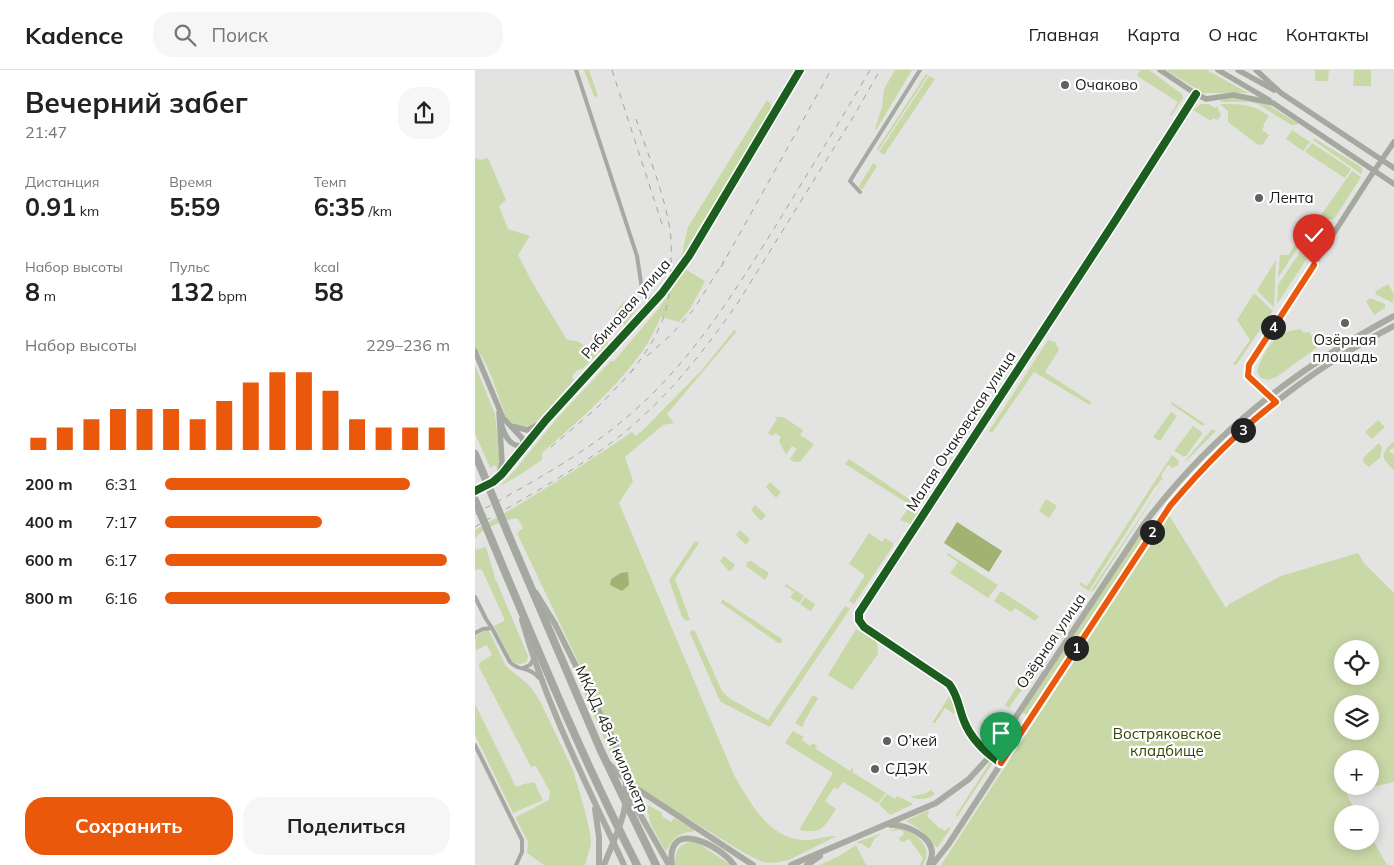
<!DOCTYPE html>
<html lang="ru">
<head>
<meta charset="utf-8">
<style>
  :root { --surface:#fff; --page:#f6f6f6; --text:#222; --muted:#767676; --line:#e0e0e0; --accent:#ea580c }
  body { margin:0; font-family:Mulish,sans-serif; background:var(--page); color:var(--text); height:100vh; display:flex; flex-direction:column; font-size:19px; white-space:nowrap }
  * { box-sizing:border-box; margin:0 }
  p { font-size:16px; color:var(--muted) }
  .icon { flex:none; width:28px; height:28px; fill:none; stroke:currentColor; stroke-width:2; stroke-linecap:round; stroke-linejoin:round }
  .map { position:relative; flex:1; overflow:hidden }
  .details { display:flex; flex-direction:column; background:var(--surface); width:475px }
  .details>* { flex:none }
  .buttons { position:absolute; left:859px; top:570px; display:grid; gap:10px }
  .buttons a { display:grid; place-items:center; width:45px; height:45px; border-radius:50%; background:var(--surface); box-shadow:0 2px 12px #0003; font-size:25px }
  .pin { position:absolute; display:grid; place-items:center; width:42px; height:42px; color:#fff; margin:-51px -21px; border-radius:50% 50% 50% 0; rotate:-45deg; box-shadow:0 0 5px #0007 }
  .pin .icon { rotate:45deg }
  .km { position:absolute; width:25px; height:25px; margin:-12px; border-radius:50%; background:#222; color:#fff; font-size:14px; line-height:25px; text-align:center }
  .round { display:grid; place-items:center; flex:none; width:52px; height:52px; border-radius:20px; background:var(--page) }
  .head { display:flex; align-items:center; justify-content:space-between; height:85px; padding:0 25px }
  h1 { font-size:28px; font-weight:700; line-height:38px }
  .stats { display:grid; grid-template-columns:repeat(3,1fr); gap:8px; height:85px; padding:5px 25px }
  .stats div { display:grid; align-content:center }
  .stats b { font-size:25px; font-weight:700 }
  .stats small { font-size:14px; font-weight:400 }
  .stats p { font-size:14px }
  .chart { height:140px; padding:10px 25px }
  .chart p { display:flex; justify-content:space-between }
  .chart svg { width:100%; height:90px; margin-top:5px; stroke:var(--accent); stroke-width:6 }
  .action { display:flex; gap:10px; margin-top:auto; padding:10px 25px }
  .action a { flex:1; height:58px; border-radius:20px; background:var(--accent); color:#fff; font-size:20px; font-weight:700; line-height:58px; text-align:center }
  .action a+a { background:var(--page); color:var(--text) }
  ul { padding:0 25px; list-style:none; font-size:16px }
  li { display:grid; grid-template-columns:80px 60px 1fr; align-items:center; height:38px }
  li i { height:12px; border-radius:6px; background:var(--accent) }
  header { display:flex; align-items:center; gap:30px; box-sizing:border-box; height:70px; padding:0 25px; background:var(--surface); border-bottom:1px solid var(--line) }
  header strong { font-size:24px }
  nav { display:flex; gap:28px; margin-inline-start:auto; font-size:18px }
  .search { width:350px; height:45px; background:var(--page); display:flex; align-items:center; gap:12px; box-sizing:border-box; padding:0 18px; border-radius:20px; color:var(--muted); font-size:19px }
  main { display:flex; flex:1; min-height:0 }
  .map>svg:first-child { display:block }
</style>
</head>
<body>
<header>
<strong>Kadence</strong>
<div class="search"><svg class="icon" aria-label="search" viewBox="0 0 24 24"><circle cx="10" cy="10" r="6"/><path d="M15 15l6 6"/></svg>Поиск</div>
<nav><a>Главная</a><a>Карта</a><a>О нас</a><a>Контакты</a></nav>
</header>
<main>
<section class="details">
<div class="head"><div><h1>Вечерний забег</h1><p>21:47</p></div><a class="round"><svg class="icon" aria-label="share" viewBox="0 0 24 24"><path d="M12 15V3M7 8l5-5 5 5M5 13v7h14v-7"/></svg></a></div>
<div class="stats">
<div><p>Дистанция</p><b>0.91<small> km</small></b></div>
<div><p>Время</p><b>5:59</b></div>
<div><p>Темп</p><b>6:35<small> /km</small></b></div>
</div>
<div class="stats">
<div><p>Набор высоты</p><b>8<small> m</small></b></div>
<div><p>Пульс</p><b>132<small> bpm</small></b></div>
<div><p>kcal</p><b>58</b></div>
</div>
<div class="chart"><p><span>Набор высоты</span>229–236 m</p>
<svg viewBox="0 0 160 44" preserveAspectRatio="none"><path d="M5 44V38M15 44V33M25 44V29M35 44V24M45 44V24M55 44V24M65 44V29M75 44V20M85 44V11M95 44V6M105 44V6M115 44V15M125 44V29M135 44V33M145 44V33M155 44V33"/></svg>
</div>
<ul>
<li><b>200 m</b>6:31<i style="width:86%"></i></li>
<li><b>400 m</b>7:17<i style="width:55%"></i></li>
<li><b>600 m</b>6:17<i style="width:99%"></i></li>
<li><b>800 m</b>6:16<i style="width:100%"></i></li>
</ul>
<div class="action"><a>Сохранить</a><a>Поделиться</a></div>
</section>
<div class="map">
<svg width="919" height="795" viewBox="0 0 919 795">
  <rect width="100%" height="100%" fill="#e3e4e2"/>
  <!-- green -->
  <path fill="#c9d8a7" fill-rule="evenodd" d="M109 0H114L123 26 122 27 119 26Z
    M420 0H437L401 60 400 59 407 37 409 19Z
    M665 0H674L707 24 708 28 696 46 695 45 703 32 662 6Z
    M691 0H732L773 23H728Z
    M840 0H854L853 11H840Z
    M879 0H896V16H878Z
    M451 4 453 5 403 81 402 79Z
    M454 6 460 9 409 85 404 82Z
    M751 26 783 29 824 54 816 55 783 34 775 32H745L746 29Z
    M292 30 296 34V39L206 188 213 157Z
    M726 34H734L740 38 742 36 746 45 743 50 738 48 736 51 718 40Z
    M745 34C765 34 778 34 794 46L788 55 789 57 787 60 794 65 788 74 783 75 753 52V41Z
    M817 60 835 72 828 81 811 69Z
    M839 68 886 97 888 100 886 104 838 70Z
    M837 73 876 99 870 108 830 82Z
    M0 88 5 90 13 88 31 130 24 136 33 159 55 166 43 185 57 212 92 270 102 271 113 278 127 273 132 270 133 274 107 299 102 300 97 307 99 310 60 354C51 358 41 357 34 351 30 347 28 339 26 333 19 315 13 292 0 277Z
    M398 93 402 96 387 120 384 117 385 114Z
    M877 101 886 107 859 149 842 151Z
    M854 152 856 153 842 175 831 168 840 154Z
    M822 171 825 174 803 208 805 185H814Z
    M829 176 837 181 802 234 803 215Z
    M801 190 799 238 782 220Z
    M210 199 230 211 215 239 204 252 186 247C179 261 173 275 163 287 137 322 99 355 67 383V390L43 406 25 416 40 400 83 347 136 291H139L184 238Z
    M913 214 919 224 918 233 900 224 901 221Z
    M779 223 798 241 761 295 758 294 775 270 762 250Z
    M895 228 910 234V238L899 245 891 231Z
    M157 229H160L163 232 161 240 150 255 141 249 140 242 148 233Z
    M825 259 829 263 834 262 844 276 803 306 793 310 786 308 782 301C789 279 801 261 825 259Z
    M259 260 262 261 192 344 199 353 188 355 150 387 158 411 144 433 259 705C275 732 292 767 328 770 339 771 352 765 362 766L314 790 298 793 288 792 271 784 214 749 168 726 147 706 141 696 102 606 108 602 42 463 48 458 43 449C33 447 4 460 0 469V460C54 430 106 397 157 362L161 366 168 360 226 301Z
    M573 270 580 272 584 280 570 302 616 332 615 335 559 302 517 363 514 361Z
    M0 295 20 344 25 392 22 399 20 395 15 398 0 363Z
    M697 332 730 354 728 356 696 334Z
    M696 342 702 346 685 371 678 367Z
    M300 347H308L328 360 325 365 339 374 325 392H319L315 389 322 379 317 376 311 385 304 371 306 367 300 363 298 366 293 363 302 349Z
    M903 350 910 357 897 369 890 362Z
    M718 356 727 362V364L711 386H708L699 381Z
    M737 359 741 361 710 392V391Z
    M919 371V378L914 381 919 385V400C905 387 905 384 919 371Z
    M904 373 907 377 905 388 894 397 888 392V388Z
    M697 385 704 391 703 395 698 398 693 395 686 406 688 408 680 417 614 521 606 516 604 512 612 516Z
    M374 389 440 433 442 438H433L435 435 370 394Z
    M690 410 619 520 615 522Z
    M295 412 306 422 302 427H300L291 417Z
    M571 429 582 436 574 448 564 441Z
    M280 435 291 445 287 450H285L276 440Z
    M432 440H443V444L436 454 425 450Z
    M694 445 751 538 754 534 806 506 883 483 889 493 919 523V712L871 723 882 744H868V771H895V765L912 795H466ZM868 579H895V606H868ZM868 634H895V661H868ZM868 689H895V716H868Z
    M672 455 675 456V458L552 645 547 642Z
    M265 460 275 469 272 474H270L261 465Z
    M394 463 407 472 410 468 418 473V476L379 534 374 531 390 505 374 494Z
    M220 471 224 473 200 509 215 550 211 551 207 547 194 510Z
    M0 475 1 480 11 477 19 504 20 510H21L53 586 52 591C47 595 42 595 37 591L19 556 29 551V548L7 500 3 499 0 501Z
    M473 483 523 515 513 528 475 503 483 492 472 485Z
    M249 486 260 495 257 500 254 501 245 491Z
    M276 491 294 503 290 510 271 496 272 492Z
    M311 514 329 526 324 533 315 527 319 522 310 516Z
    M526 521 564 546 560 551 540 538 536 542 519 531Z
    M330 527 340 534 337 540 335 541 325 534Z
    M247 529 307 569V573H303L246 533Z
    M370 536 375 539 295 657 246 632 243 627 215 563 216 560 220 561 247 621 254 628 293 650Z
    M595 536 601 540 588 558 582 554Z
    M580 558 586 562 562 597 557 594Z
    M13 559 31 596 55 616 65 631 98 700 110 741 115 763 116 774 110 795H69L52 783 53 772 41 749V747L74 730 75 722 61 696 56 697 4 597 5 592 17 585 12 575 1 580 0 566Z
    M381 559 402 572 403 584 377 620 353 605Z
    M556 595 562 598 534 638 530 635Z
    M338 625 343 628 328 654 329 656 327 657 320 653Z
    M475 625 480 642 479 644 470 638 460 653H457Z
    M0 634 41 717 49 714 59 712 68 730 38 743 0 665Z
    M318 661 329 667 327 670 335 676 338 673 342 676 341 679 375 701 377 698 379 699 377 702 411 723 403 733 368 712 363 719 359 718 350 731 361 739C349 757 348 764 324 760L358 703 310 673Z
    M535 662 539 666 528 682 525 683 522 680Z
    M517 689 519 691 517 694 482 747 481 745Z
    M456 720 460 724C452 730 445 730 435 727L451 723Z
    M412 724 420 729 422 726 437 733V735L415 745 404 734Z
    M167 732 186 742 188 747 196 752 199 748 219 759 218 762C203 762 197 769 191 782L175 753 174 745 171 739 168 738 166 735Z
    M453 740 454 742 452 746 465 759 466 758 470 761 474 757 476 758 462 778 446 760 431 751Z
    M422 758C439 761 460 776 448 795H445L448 788 434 769 429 772H426L424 768 429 764 427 760 414 761Z
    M405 764V765L400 768 394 779 386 773 383 774 382 772Z
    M217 772 223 773 256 795H200C200 782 203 773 217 772Z
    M381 775 391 795H345L364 786Z"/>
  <!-- water -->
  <path fill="#a1b273" d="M482 452 527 481 514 502 469 473Z
    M153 502 154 515 147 521 135 515 136 509 146 503Z"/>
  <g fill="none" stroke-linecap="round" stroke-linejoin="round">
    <!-- street -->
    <path stroke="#a6a8a1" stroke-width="4" d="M101 0 162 186 167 219 177 234
      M385 122 375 111 445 0
      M0 527 11 549 17 558 35 592C44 602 53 595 64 608
      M0 563 8 559 17 558
      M48 598 55 595 59 588
      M0 675 47 770V782L41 795"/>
    <!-- secondary -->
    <path stroke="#a5a89e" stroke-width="5.5" d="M685 0 721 24 731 29 758 25 798 33 919 114
      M743 0 794 30
      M763 0 799 20
      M781 0 806 23 919 98
      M0 281 28 348 47 368 49 375
      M801 332 773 306 774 295 893 110 919 72
      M26 353C29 364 35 379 49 375
      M36 356 52 360 65 354
      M24 405 27 392 24 342
      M0 421 18 412 27 404 71 350 187 223 214 186 325 0
      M526 693C511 683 496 669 489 651 484 639 483 625 474 614L389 557 384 550V543L640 151 721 24"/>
    <!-- primary -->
    <path stroke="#a9aba2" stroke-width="6" d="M61 523 80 554 116 626
      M47 550C71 635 112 715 149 795
      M134 694 156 715 278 795
      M150 718 194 795
      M120 739 124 767V795
      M416 755C430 754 457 766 457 783 457 787 455 791 454 795
      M197 795C190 747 245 775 259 795
      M316 795 461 733 494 709 515 686 669 454C738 363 819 300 919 246
      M332 795 345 786
      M457 795 473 775 678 460C693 440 707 419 725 401 781 343 847 293 919 256"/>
    <!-- highway -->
    <path stroke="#a5a8a0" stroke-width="8" d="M0 384 8 403
      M34 466 126 681 181 795
      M18 473C63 581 108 690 162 795"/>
    <!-- rail -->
    <path stroke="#a3a6a0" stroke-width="1" stroke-dasharray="6 6" stroke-linecap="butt" d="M137 0 188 157
      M246 197 356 0
      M172 286 197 264 219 239 249 191
      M155 303C166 289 177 275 184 258 194 238 196 216 196 194 196 183 197 171 195 160 189 122 173 85 161 49
      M76 377 123 337 160 298
      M0 444C55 413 111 384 159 341 220 287 262 218 305 149 335 99 366 50 395 0
      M0 457C54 425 121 390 166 348 204 313 235 273 264 231L380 44 405 0"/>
    <!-- primary-bridge -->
    <path stroke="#a9aba2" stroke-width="6" d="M116 626C134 662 159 699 149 741 145 759 136 777 129 795"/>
    <!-- highway-bridge -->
    <path stroke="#a5a8a0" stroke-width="8" d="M8 403 34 466
      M0 430 18 473"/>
    <defs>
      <path id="cycleway" d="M0 421 18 412 27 404 71 350 187 223 214 186 325 0
        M526 693C511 683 496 669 489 651 484 639 483 625 474 614L389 557 384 550V543L640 151 721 24"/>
    </defs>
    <!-- cycleway casing -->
    <use href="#cycleway" stroke="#fff" stroke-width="11"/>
    <!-- cycleway -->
    <use href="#cycleway" stroke="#1b5e20" stroke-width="8"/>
  </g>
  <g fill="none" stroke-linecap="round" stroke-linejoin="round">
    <defs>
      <path id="route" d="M526 693 695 436C727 398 762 362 801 332L773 306 774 295 839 195"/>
    </defs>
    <!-- route casing -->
    <use href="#route" stroke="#fff" stroke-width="10"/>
    <!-- route -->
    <use href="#route" stroke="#ea580c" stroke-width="6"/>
  </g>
  <!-- markers -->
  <g fill="#616260" stroke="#fff" stroke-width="2">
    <circle cx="590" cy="15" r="5"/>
    <circle cx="784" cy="128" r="5"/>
    <circle cx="870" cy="253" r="5"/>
    <circle cx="412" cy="671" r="5"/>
    <circle cx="400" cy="699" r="5"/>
  </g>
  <g text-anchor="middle" stroke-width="4.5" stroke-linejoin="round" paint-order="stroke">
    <!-- poi labels -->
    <g font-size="15" fill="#1b1c1a" stroke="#fff" text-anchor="start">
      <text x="600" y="20">Очаково</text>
      <text x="794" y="133">Лента</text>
      <text x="870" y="275" text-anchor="middle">Озёрная<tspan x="870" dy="17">площадь</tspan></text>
      <text x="422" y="676">О’кей</text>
      <text x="410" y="704">СДЭК</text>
    </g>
    <!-- street labels -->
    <g font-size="15" fill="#1b1c1a" stroke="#fff">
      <text transform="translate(151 239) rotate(-49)" y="5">Рябиновая улица</text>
      <text transform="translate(486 361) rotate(-57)" y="5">Малая Очаковская улица</text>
      <text transform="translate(576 571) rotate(-56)" y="5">Озёрная улица</text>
      <text transform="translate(137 669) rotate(66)" y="5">МКАД, 48-й километр</text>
    </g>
    <!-- park labels -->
    <g font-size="15" fill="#354300" stroke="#fff">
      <text x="692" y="669">Востряковское<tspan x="692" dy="17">кладбище</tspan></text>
    </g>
  </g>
</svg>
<div class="buttons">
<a><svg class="icon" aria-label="locate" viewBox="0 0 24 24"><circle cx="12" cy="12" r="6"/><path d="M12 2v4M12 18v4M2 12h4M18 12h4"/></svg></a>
<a><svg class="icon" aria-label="layers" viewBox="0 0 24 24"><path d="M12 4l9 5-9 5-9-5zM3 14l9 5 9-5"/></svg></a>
<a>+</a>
<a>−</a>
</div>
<div class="pin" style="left:526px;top:693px;background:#1e9e55"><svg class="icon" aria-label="arrive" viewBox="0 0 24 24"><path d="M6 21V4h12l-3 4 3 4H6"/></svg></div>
<div class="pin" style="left:839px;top:195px;background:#d93025"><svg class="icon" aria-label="check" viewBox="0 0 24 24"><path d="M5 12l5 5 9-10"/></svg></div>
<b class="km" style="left:601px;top:578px">1</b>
<b class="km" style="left:677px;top:462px">2</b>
<b class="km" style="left:768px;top:360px">3</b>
<b class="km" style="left:798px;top:257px">4</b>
</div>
</main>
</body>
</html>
